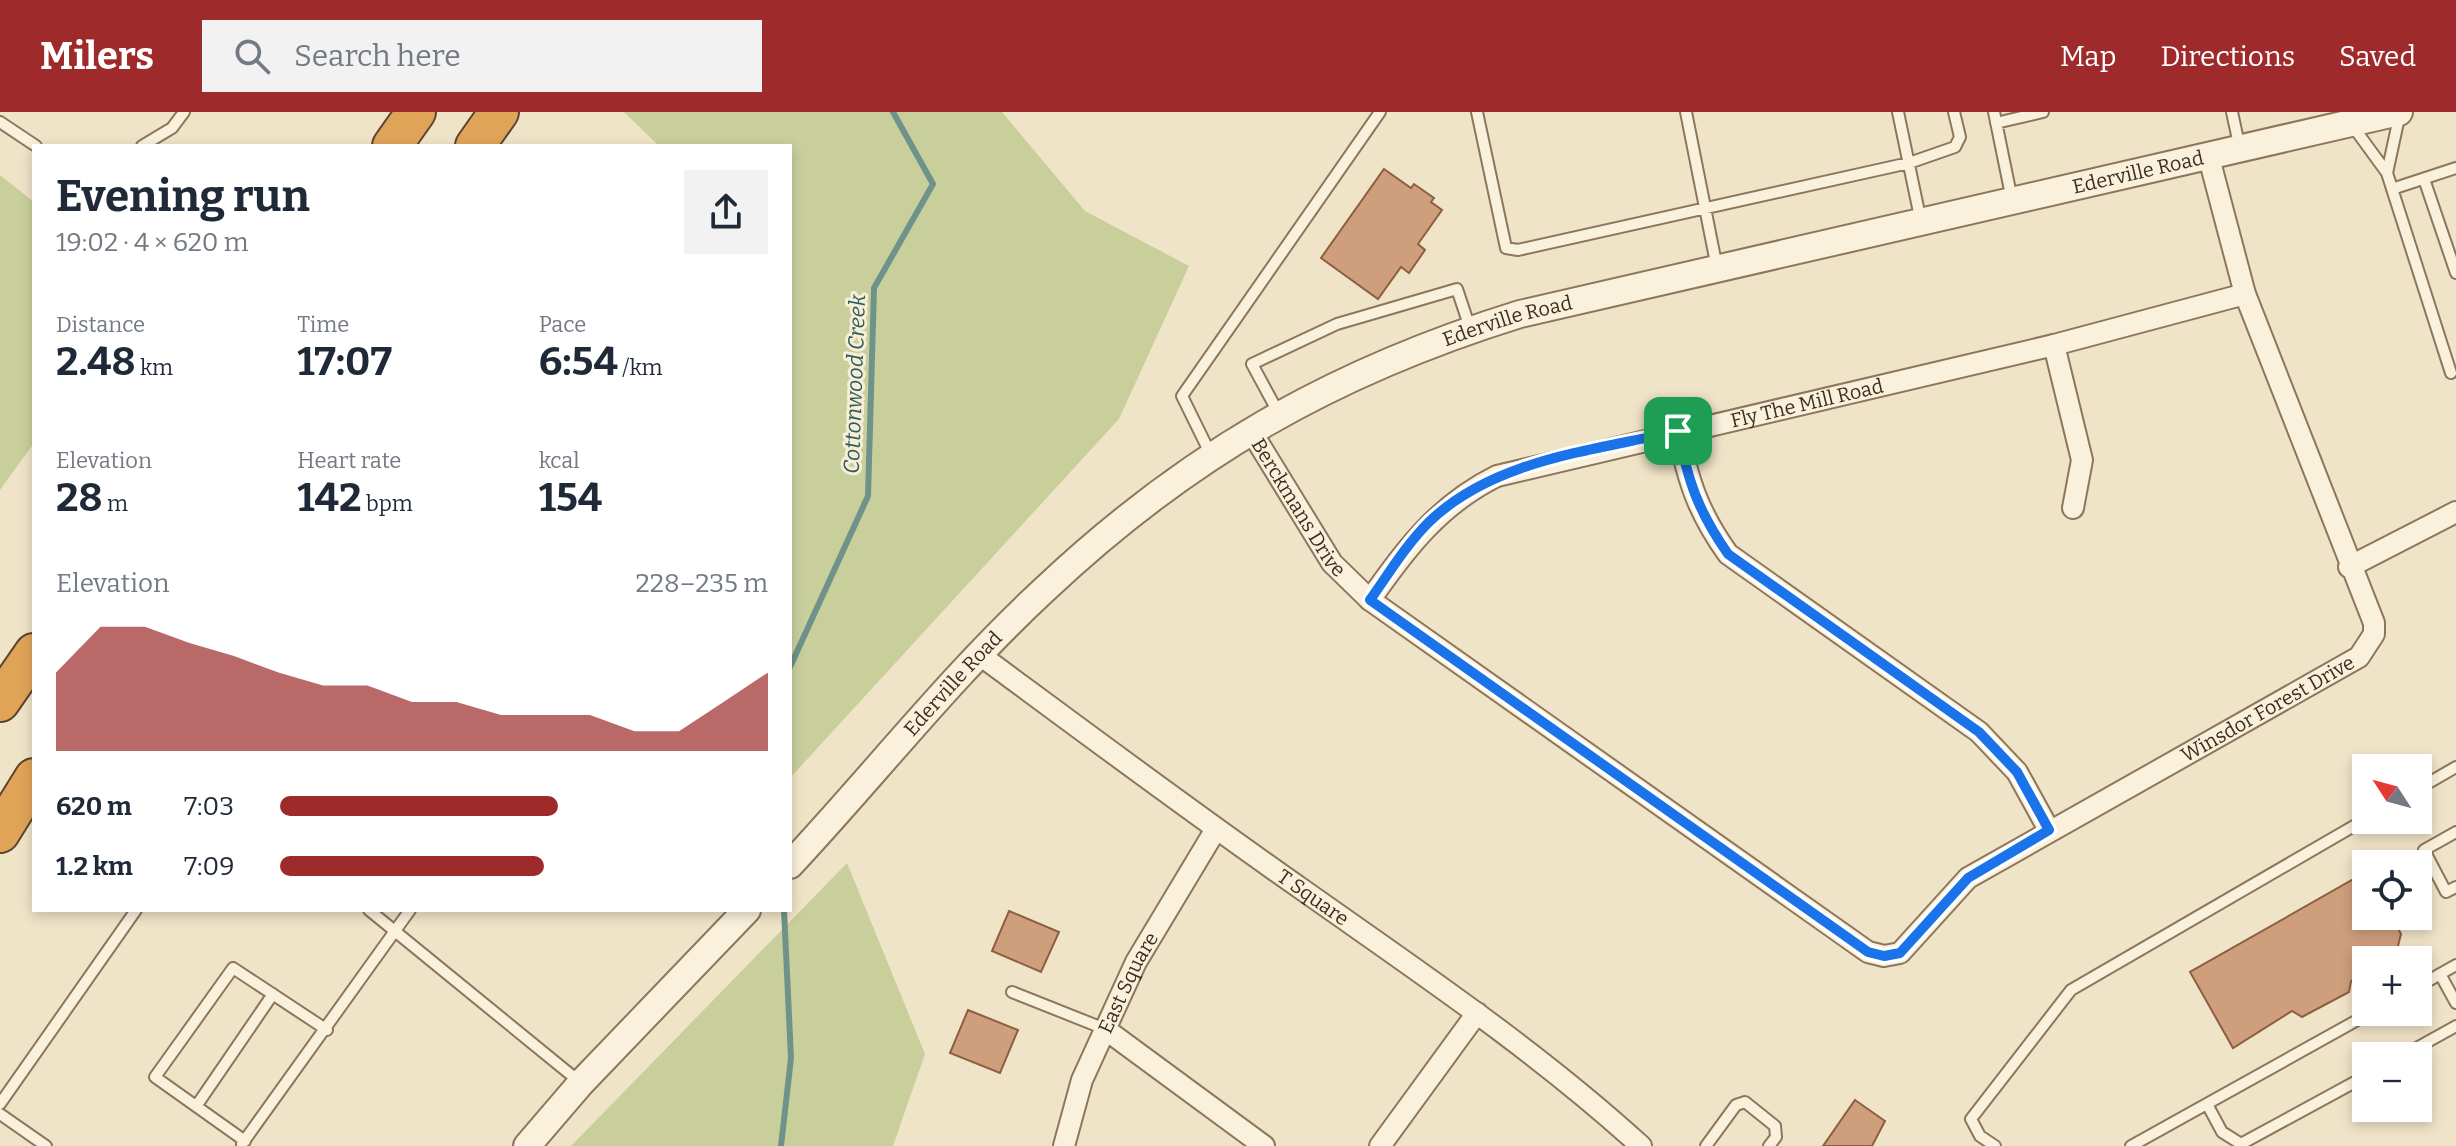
<!DOCTYPE html>
<html lang="en">
<head>
<meta charset="utf-8">
<style>
  :root { --surface:#fff; --page:#f2f2f3; --text:#1f2937; --muted:#747a83; --accent:#9e2a2b }
  body { margin:0; font-family:Bitter,serif; background:var(--page); color:var(--text); height:100vh; display:flex; flex-direction:column; font-size:30px; white-space:nowrap }
  * { box-sizing:border-box; margin:0 }
  p { font-size:26px; color:var(--muted) }
  .icon { flex:none; width:44px; height:44px; fill:none; stroke:currentColor; stroke-width:2; stroke-linecap:round; stroke-linejoin:round }
  .map { position:relative; flex:1; overflow:hidden }
  .sheet { position:absolute; left:32px; top:32px; width:760px; height:768px; display:flex; flex-direction:column; background:var(--surface); border-radius:0px; box-shadow:0 4px 12px #0003 }
  .sheet>* { flex:none }
  .needle { width:52px; rotate:306deg }
  .controls { position:absolute; left:2352px; top:642px; display:grid; gap:16px }
  .controls a { display:grid; place-items:center; width:80px; height:80px; border-radius:0px; background:var(--surface); box-shadow:0 4px 12px #0003; font-size:40px }
  .pin { position:absolute; display:grid; place-items:center; width:68px; height:68px; color:#fff; margin:-34px; border-radius:16px; box-shadow:0 4px 12px #0006 }
  .round { display:grid; place-items:center; flex:none; width:84px; height:84px; border-radius:0px; background:var(--page) }
  .overview { display:flex; align-items:center; justify-content:space-between; height:136px; padding:0 24px }
  h1 { font-size:44px; font-weight:700; line-height:60px }
  .metrics { display:grid; grid-template-columns:repeat(3,1fr); gap:12px; height:136px; padding:8px 24px }
  .metrics div { display:grid; align-content:center }
  .metrics b { font-size:40px; font-weight:700 }
  .metrics small { font-size:22px; font-weight:400 }
  .metrics p { font-size:22px }
  .chart { height:224px; padding:16px 24px }
  .chart p { display:flex; justify-content:space-between }
  .chart svg { width:100%; height:144px; margin-top:8px; fill:var(--accent); opacity:.7 }
  ul { padding:0 24px; list-style:none; font-size:26px }
  li { display:grid; grid-template-columns:128px 96px 1fr; align-items:center; height:60px }
  li i { height:20px; border-radius:10px; background:var(--accent) }
  header { display:flex; align-items:center; gap:48px; box-sizing:border-box; height:112px; padding:0 40px; background:var(--accent); color:#fff }
  header strong { font-size:38px }
  nav { display:flex; gap:44px; margin-inline-start:auto; font-size:28px }
  .search { width:560px; height:72px; background:var(--page); display:flex; align-items:center; gap:20px; box-sizing:border-box; padding:0 28px; border-radius:0px; color:var(--muted); font-size:30px }
  .map>svg:first-child { display:block }
</style>
</head>
<body>
<header>
<strong>Milers</strong>
<div class="search"><svg class="icon" aria-label="search" viewBox="0 0 24 24"><circle cx="10" cy="10" r="6"/><path d="M15 15l6 6"/></svg>Search here</div>
<nav><a>Map</a><a>Directions</a><a>Saved</a></nav>
</header>
<div class="map">
<svg width="2456" height="1034" viewBox="0 0 2456 1034">
  <rect width="100%" height="100%" fill="#f0e4c8"/>
  <!-- green -->
  <path fill="#c9cf9b" d="M624 0H1002L1085 99 1189 154 1119 307 790 666V34H659Z
    M0 63 34 90V331L0 378Z
    M847 751 925 942 893 1034H571Z"/>
  <g fill="none" stroke-linecap="round" stroke-linejoin="round">
    <!-- stream -->
    <path stroke="#6f938a" stroke-width="6" d="M790 555 868 384 874 176 933 72 893 0
      M781 1034 791 946 784 798"/>
  </g>
  <!-- building -->
  <path fill="#cf9f7d" stroke="#8d5f41" stroke-width="2" d="M1384 57 1411 76 1414 72 1434 86 1431 90 1442 98 1418 132 1425 138 1409 161 1401 155 1378 187 1321 146Z
    M2366 760V804H2398L2394 809 2401 822 2397 838 2384 848H2366V860L2351 869 2349 880 2302 905 2292 899 2233 936 2190 860Z
    M1009 799 1059 820 1041 860 992 839Z
    M968 898 1018 918 1000 961 950 941Z
    M1855 988 1885 1009 1872 1034H1823Z"/>
  <g fill="none" stroke-linecap="round" stroke-linejoin="round">
    <defs>
      <path id="service" d="M1477 0 1506 136 1518 138 1909 51 1955 35 1960 25 1954 0
        M1686 0 1717 156
        M1898 0 1921 110
        M1994 0 2012 88
        M2232 0 2240 37
        M0 10 36 34
        M1996 11 2043 0
        M2352 13 2387 61 2400 1
        M142 34 172 16 184 0
        M2387 61 2451 261
        M2424 67 2456 161
        M2392 77 2456 56
        M1279 302 1252 252 1337 212 1457 177 1470 216
        M1211 343 1182 284 1380 0
        M2418 677 2456 655
        M2456 720 2424 738 2446 780 2456 775
        M369 798 581 971
        M2440 862 2456 853
        M2418 875 2440 862 2456 891
        M1012 880 1105 917
        M2402 944 2456 914
        M0 992 136 798
        M2207 992 2222 1020 2241 1032 2366 964
        M197 993 273 882
        M0 1002 46 1034
        M245 1029 155 965 233 856 327 918
        M242 1032 410 798
        M1706 1034 1736 993 1745 990 1775 1014 1776 1025 1769 1034
        M1995 1034 1980 1024 1971 1007 2071 878 2366 707
        M2131 1034 2372 900"/>
      <g id="minor">
        <path d="M2054 233 2082 348 2073 396"/>
        <path id="s1" d="M1251 319 1332 451 1370 488 1868 840 1884 844 1900 841 1968 766 2359 545 2374 522V511L2245 182 2209 46"/>
        <path d="M1678 319C1688 369 1698 400 1728 442L1979 620 2017 660 2049 718"/>
        <path d="M2349 455 2456 400"/>
        <path id="s2" d="M1370 488C1406 436 1440 392 1497 364L2054 233 2245 182"/>
        <path id="s3" d="M980 543C1087 622 1194 702 1303 778 1419 860 1537 939 1641 1034"/>
        <path d="M1105 917 1264 1034"/>
        <path id="s4" d="M1064 1034 1082 968 1136 850 1216 717"/>
        <path d="M1380 1034 1477 901"/>
      </g>
      <g id="tertiary">
        <path id="s5" d="M790 753C875 662 952 563 1044 478 1187 343 1333 260 1520 202L2399 0"/>
        <path d="M527 1034 581 971 747 798"/>
      </g>
      <path id="motorway" d="M392 34 416 0
        M475 34 499 0
        M0 590 34 541
        M0 721 34 666"/>
    </defs>
    <!-- service casing -->
    <use href="#service" stroke="#8d765c" stroke-width="14"/>
    <!-- minor casing -->
    <use href="#minor" stroke="#8d765c" stroke-width="24"/>
    <!-- tertiary casing -->
    <use href="#tertiary" stroke="#8d765c" stroke-width="30"/>
    <!-- motorway casing -->
    <use href="#motorway" stroke="#5b4430" stroke-width="42"/>
    <!-- service -->
    <use href="#service" stroke="#faf1dc" stroke-width="10"/>
    <!-- minor -->
    <use href="#minor" stroke="#faf1dc" stroke-width="20"/>
    <!-- tertiary -->
    <use href="#tertiary" stroke="#faf1dc" stroke-width="26"/>
    <!-- motorway -->
    <use href="#motorway" stroke="#e0a458" stroke-width="38"/>
  </g>
  <g fill="none" stroke-linecap="round" stroke-linejoin="round">
    <defs>
      <path id="route" d="M1678 319C1688 369 1698 399 1728 442L1979 620 2017 660 2049 718 1968 766 1900 841 1884 844 1868 840 1370 488C1389 461 1406 433 1429 410 1494 347 1593 339 1678 319Z"/>
    </defs>
    <!-- route casing -->
    <use href="#route" stroke="#fff" stroke-width="16"/>
    <!-- route -->
    <use href="#route" stroke="#1a73e8" stroke-width="10"/>
  </g>
  <g text-anchor="middle" stroke-width="6" stroke-linejoin="round" paint-order="stroke">
    <!-- street labels -->
    <g font-size="20" fill="#3d2e20" stroke="#f7eed8">
      <text dy="7" stroke="none"><textPath href="#s5" startOffset="1564">Ederville Road</textPath></text>
      <text dy="7" stroke="none"><textPath href="#s5" startOffset="916">Ederville Road</textPath></text>
      <text dy="7" stroke="none"><textPath href="#s2" startOffset="498">Fly The Mill Road</textPath></text>
      <text dy="7" stroke="none"><textPath href="#s1" startOffset="90">Berckmans Drive</textPath></text>
      <text dy="7" stroke="none"><textPath href="#s5" startOffset="244">Ederville Road</textPath></text>
      <text dy="7" stroke="none"><textPath href="#s1" startOffset="1296">Winsdor Forest Drive</textPath></text>
      <text dy="7" stroke="none"><textPath href="#s3" startOffset="412">T Square</textPath></text>
      <text dy="7" stroke="none"><textPath href="#s4" startOffset="176">East Square</textPath></text>
    </g>
    <!-- water labels -->
    <g font-size="22" font-style="italic" fill="#2f5d5a" stroke="#f7eed8">
      <text transform="translate(854 272) rotate(-88)" y="8">Cottonwood Creek</text>
    </g>
  </g>
</svg>
<div class="controls">
<a><svg class="needle" viewBox="-14 -14 28 28"><path d="M0-13l5 13h-10z" fill="#e53935"/><path d="M0 13l5-13h-10z" fill="#747a83"/></svg></a>
<a><svg class="icon" aria-label="locate" viewBox="0 0 24 24"><circle cx="12" cy="12" r="6"/><path d="M12 2v4M12 18v4M2 12h4M18 12h4"/></svg></a>
<a>+</a>
<a>−</a>
</div>
<div class="pin" style="left:1678px;top:319px;background:#1e9e55"><svg class="icon" aria-label="arrive" viewBox="0 0 24 24"><path d="M6 21V4h12l-3 4 3 4H6"/></svg></div>
<section class="sheet">
<div class="overview"><div><h1>Evening run</h1><p>19:02 · 4 × 620 m</p></div><a class="round"><svg class="icon" aria-label="share" viewBox="0 0 24 24"><path d="M12 15V3M7 8l5-5 5 5M5 13v7h14v-7"/></svg></a></div>
<div class="metrics">
<div><p>Distance</p><b>2.48<small> km</small></b></div>
<div><p>Time</p><b>17:07</b></div>
<div><p>Pace</p><b>6:54<small> /km</small></b></div>
</div>
<div class="metrics">
<div><p>Elevation</p><b>28<small> m</small></b></div>
<div><p>Heart rate</p><b>142<small> bpm</small></b></div>
<div><p>kcal</p><b>154</b></div>
</div>
<div class="chart"><p><span>Elevation</span>228–235 m</p>
<svg viewBox="0 0 160 44" preserveAspectRatio="none"><path d="M0 44V20L10 6L20 6L30 11L40 15L50 20L60 24L70 24L80 29L90 29L100 33L110 33L120 33L130 38L140 38L150 29L160 20V44z"/></svg>
</div>
<ul>
<li><b>620 m</b>7:03<i style="width:57%"></i></li>
<li><b>1.2 km</b>7:09<i style="width:54%"></i></li>
</ul>
</section>
</div>
</body>
</html>
